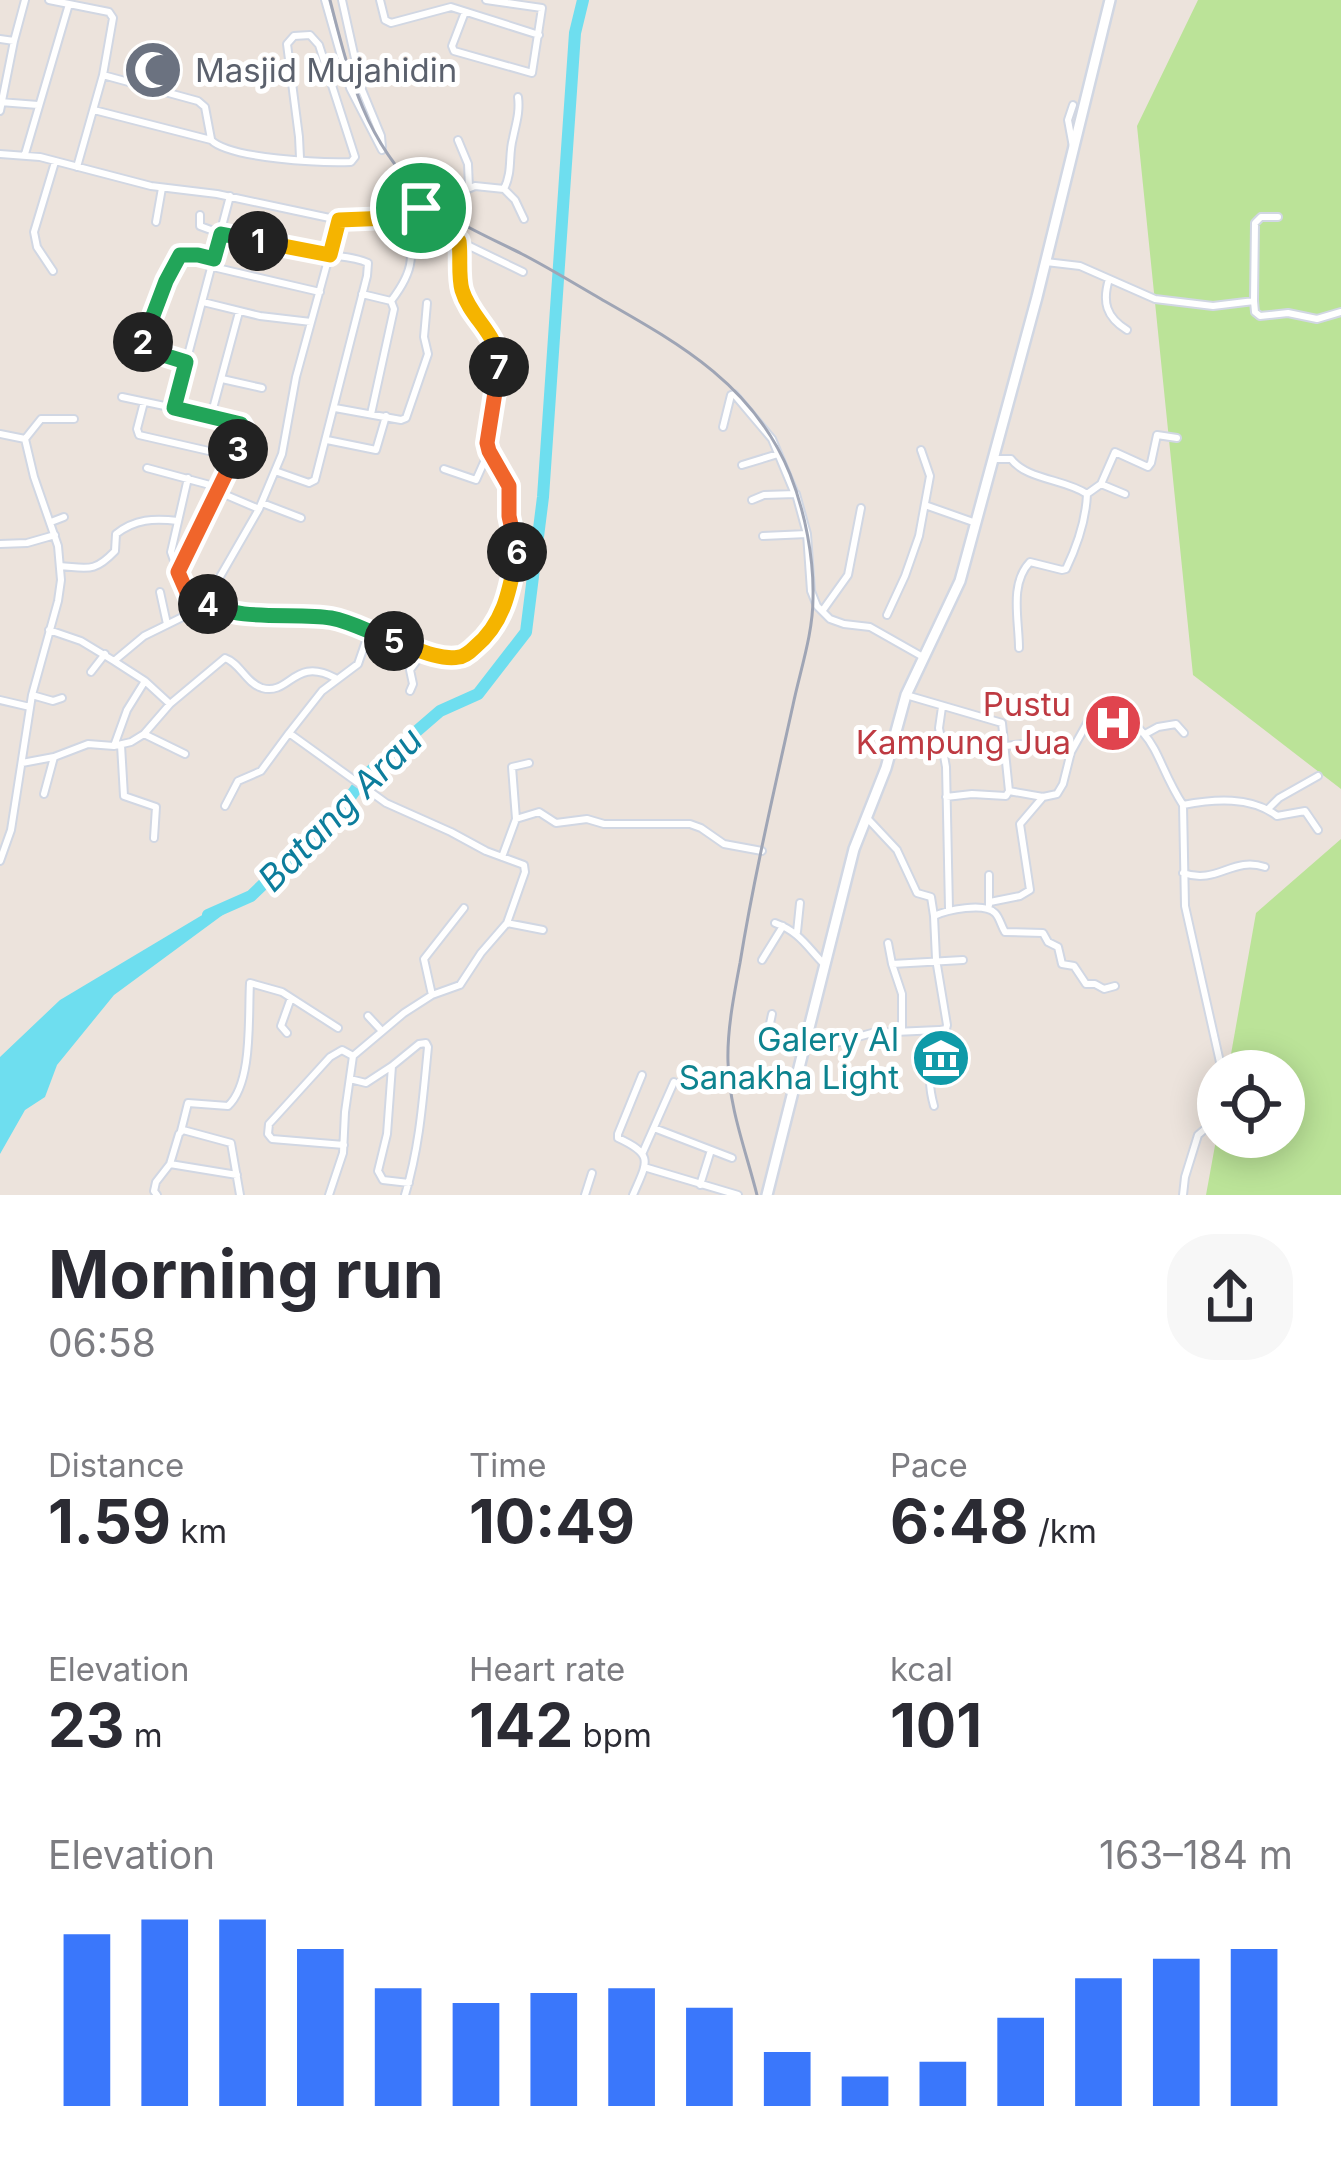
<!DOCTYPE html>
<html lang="en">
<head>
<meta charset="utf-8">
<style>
  :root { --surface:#fff; --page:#f7f7f7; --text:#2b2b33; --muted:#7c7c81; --accent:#3a77fb }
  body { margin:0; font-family:Inter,sans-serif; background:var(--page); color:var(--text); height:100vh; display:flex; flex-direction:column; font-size:45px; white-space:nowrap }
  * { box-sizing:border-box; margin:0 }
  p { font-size:39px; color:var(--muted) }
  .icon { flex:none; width:66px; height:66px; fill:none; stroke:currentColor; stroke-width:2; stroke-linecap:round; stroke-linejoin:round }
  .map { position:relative; height:1195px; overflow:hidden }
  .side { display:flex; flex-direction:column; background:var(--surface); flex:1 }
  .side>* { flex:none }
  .fabs { position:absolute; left:1197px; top:1050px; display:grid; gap:24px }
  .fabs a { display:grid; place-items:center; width:108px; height:108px; border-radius:50%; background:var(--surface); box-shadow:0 6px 30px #0003; font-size:60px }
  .pin { position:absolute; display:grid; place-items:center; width:102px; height:102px; color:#fff; margin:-51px; border:6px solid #fff; border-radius:50%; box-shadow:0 3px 12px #0007 }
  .km { position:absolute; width:60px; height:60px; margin:-30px; border-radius:50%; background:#222; color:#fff; font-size:33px; line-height:60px; text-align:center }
  .round { display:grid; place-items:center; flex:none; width:126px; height:126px; border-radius:48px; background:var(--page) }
  .overview { display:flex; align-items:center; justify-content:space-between; height:204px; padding:0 48px }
  h1 { font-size:66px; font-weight:700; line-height:90px }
  .stats { display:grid; grid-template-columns:repeat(3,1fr); gap:18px; height:204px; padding:12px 48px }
  .stats div { display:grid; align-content:center }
  .stats b { font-size:60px; font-weight:700 }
  .stats small { font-size:33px; font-weight:400 }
  .stats p { font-size:33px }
  .chart { height:336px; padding:24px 48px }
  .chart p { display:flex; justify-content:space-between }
  .chart svg { width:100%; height:216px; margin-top:12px; stroke:var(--accent); stroke-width:6 }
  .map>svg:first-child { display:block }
</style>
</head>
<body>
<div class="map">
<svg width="1341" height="1195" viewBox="0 0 1341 1195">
  <rect width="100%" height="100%" fill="#ece3dc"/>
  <!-- green -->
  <path fill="#bbe398" d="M1198 0H1341V789L1193 675 1137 126Z
    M1341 839V1195H1206L1218 1129V1137H1284V1071H1228L1256 913Z"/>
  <!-- water -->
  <path fill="#6edeef" d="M219 905 224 914 114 995 57 1065 45 1097 25 1110 0 1154V1057L60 1000Z"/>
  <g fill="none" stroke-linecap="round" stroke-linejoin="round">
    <!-- river -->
    <path stroke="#6edeef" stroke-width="12" d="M208 915 251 896 341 810 366 775 440 711 478 694 526 632 543 497 575 33 583 0"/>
    <defs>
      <path id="street" d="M49 0 69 4
        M325 0 350 88 382 150
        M342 0 362 90 381 136 382 147
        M380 0 385 20 391 23 451 7 539 35
        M465 12 452 46 454 51 532 73 542 8 486 0
        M0 39 14 41
        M103 75 198 101 205 107 211 139
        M0 102 38 105
        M94 110 211 140C230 159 323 163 351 162L355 157 319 45 310 35 294 36 287 44 299 137 300 158
        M0 111 14 41 25 0
        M458 140 468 164 469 188
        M1073 147 1068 120 1073 105
        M0 154 40 157 151 186 217 194 339 220 376 219 401 216 475 186 504 189 515 200 524 219
        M25 154 69 4 109 12 113 18 103 75 77 167
        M504 189C513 171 508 156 513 138 516 123 520 112 518 97
        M200 215V226C238 241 281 246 321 254 337 257 354 256 368 263L367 276 315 480 309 483 275 471
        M156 222 162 188
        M459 241 523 272
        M1046 262 1080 266 1155 299 1213 306 1254 301 1255 312 1260 316 1288 313 1317 319 1341 312
        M213 267 320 292
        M53 271 37 247 34 232 55 162
        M1109 279C1102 302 1106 317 1127 330
        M362 294 391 301 394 309 371 414
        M391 301C415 270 416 253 401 216
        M1254 301 1255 223 1261 217H1278
        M203 302 260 316 311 322
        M186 362 144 349 143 342 177 258 183 254 214 259
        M222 379 262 388
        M122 397 174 408
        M144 402 137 429 139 435 235 457
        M335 408 401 420 406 418 428 354 424 337 427 303
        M211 416 239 312
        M723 427 731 395 734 394 772 439 795 494
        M0 434 25 439 34 477 58 546 61 580 58 601 32 695 11 830 0 861
        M25 439 41 419H74
        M327 440 376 450 386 416
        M994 459H1011C1027 480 1065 479 1087 494 1086 519 1077 546 1066 569L1062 570 1030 562C1009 584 1019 620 1019 648
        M742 465 778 454
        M147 468 221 488
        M444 469 476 480 489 451
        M1101 484 1125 494
        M219 492 259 509
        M1087 494 1101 484 1115 452 1148 467 1151 463 1157 435 1177 438
        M752 500 764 495 796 494 807 534 811 591 817 606 830 619 844 624 870 627 923 657
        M262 503 301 518
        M925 505 976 523
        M51 522 64 517
        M763 536 807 534
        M0 544 27 543 55 535
        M60 566C88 568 94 573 115 551L116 534C135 519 154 518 178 521
        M178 572 171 552 188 478
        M160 592 167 624
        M211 603 217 582 259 509 282 454 296 377 339 220
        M823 610 848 575 861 508
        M195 611 178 572 235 457 244 429 239 423 174 408 230 196
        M887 615 905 576 919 536 930 476 921 450
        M49 630 81 641 114 661 144 636 211 603 219 610 230 613C265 616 347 605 367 638L358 664 322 691 289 733 386 803 451 832 486 851 524 865 525 872 507 923 481 953 460 985 432 995 404 1013 353 1056 345 1112 343 1153 329 1195
        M367 632 434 654 461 657 479 644 499 620 512 581 518 548 509 516V486L487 443 499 378V352L463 292 459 241 421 208
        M114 661 145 681 170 704
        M91 672 105 654
        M410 691 413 684 410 670 424 651
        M32 695 53 701 62 698
        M906 695 1002 723 1009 791
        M0 700 30 707
        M942 707 939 728 946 767 949 909
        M1147 733 1158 727 1176 724 1184 733
        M144 734 185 754
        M121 745 124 796 156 807 154 838
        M114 746 127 710 145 681
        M1006 746 1055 740 1064 751 1071 752
        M22 763 54 757 88 744 114 746 131 742 144 734 170 704 225 658C240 663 246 683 262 688 290 696 294 656 335 678
        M44 794 54 757
        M946 797 972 794 1006 796 1009 791 1043 797 1057 794 1063 784 1071 752 1096 707 1101 706C1161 730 1152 757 1183 805
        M1183 805 1185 906 1222 1071
        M1183 805C1214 799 1251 796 1277 816L1305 811 1318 830
        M225 806 238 781 261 771 289 733
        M1268 809 1279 798 1318 776
        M516 819 512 767 529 763
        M868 819 897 850 917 893 931 897 934 916
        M502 857 516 819 539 812 556 823 587 819 604 824H690L701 828 724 844 762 851
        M1183 873C1218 885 1232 856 1265 867
        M989 875V905
        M990 902 1020 896 1030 890 1020 824 1043 797
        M507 923 543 930
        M775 923C800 932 807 947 825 965
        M797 932 800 903
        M888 943 892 964 963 960
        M762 960 783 926
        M892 964 902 994V1030
        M432 995 424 959 464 908
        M772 1014 768 1033 788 1040 836 1043 872 1033 939 1030
        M368 1016 381 1030
        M287 1033 281 1026 291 998
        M350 1079 366 1083 392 1066
        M934 1106C924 1070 935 1062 940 1030L946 1029 947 1025 936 959 934 916C947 910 984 902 995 913 1000 918 1001 926 1005 932L1043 933 1048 942 1058 947 1062 964 1074 966 1086 984H1095L1104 989 1115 986
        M654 1128 732 1158
        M181 1131 188 1103 228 1106C253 1083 248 1017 250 983L282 992 338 1028
        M344 1145 272 1139 268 1134 269 1124 330 1057 342 1050 353 1056
        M643 1152 674 1082
        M170 1164 237 1175
        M644 1167 738 1195
        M700 1185 711 1150
        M157 1195 154 1191 156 1182 170 1164 179 1134 183 1130 231 1143 240 1195
        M405 1195C420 1146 423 1097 428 1047L426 1043 419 1044 392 1066 387 1134 378 1171 383 1180 409 1183
        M585 1195 592 1173
        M633 1195C647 1162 655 1155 618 1138V1134L642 1075
        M1183 1195 1185 1177 1198 1135 1218 1118"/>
      <path id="secondary" d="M767 1195 854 849 886 768 906 695 960 581 1037 297 1110 0"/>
    </defs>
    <!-- street casing -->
    <use href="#street" stroke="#d1d7e3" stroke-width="10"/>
    <!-- secondary casing -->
    <use href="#secondary" stroke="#d1d7e3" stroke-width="14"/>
    <!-- street -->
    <use href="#street" stroke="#fff" stroke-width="6"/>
    <!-- secondary -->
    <use href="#secondary" stroke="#fff" stroke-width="9"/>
    <!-- rail -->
    <path stroke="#9fa5b5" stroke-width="3" d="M330 0C349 74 364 139 421 194 450 222 487 236 522 254 549 268 575 284 601 299 680 344 754 385 790 474 805 512 814 558 813 598 813 634 800 671 793 705 774 791 754 877 740 963 734 995 727 1030 728 1062 729 1108 746 1151 757 1195"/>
  </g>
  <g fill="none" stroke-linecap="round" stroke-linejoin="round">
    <defs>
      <path id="split-1" d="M258 241 330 255 339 220 390 218 421 208"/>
      <path id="split-2" d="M143 342 166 281 180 255H198L214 259 221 234 258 241"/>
      <path id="split-3" d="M143 342 144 349 186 362 174 408 241 424 244 429 238 449"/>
      <path id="split-4" d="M208 604 195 611 178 572 238 449"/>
      <path id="split-5" d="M208 604 211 603C235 622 298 612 331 618 353 622 372 634 394 641"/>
      <path id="split-6" d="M394 641C412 647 439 661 459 657 464 657 472 650 475 647 505 622 510 588 517 552"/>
      <path id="split-7" d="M499 367 487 443 489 451 509 486V516L517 552"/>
      <path id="split-8" d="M421 208 459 241C461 257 458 275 462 290 471 320 499 333 499 367"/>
    </defs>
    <!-- split-1 casing -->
    <use href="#split-1" stroke="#fff" stroke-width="24"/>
    <!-- split-2 casing -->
    <use href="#split-2" stroke="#fff" stroke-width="24"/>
    <!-- split-3 casing -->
    <use href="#split-3" stroke="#fff" stroke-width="24"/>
    <!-- split-4 casing -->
    <use href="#split-4" stroke="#fff" stroke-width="24"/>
    <!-- split-5 casing -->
    <use href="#split-5" stroke="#fff" stroke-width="24"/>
    <!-- split-6 casing -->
    <use href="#split-6" stroke="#fff" stroke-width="24"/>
    <!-- split-7 casing -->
    <use href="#split-7" stroke="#fff" stroke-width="24"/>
    <!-- split-8 casing -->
    <use href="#split-8" stroke="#fff" stroke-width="24"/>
    <!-- split-1 -->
    <use href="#split-1" stroke="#f5b400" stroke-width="15"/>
    <!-- split-2 -->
    <use href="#split-2" stroke="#22a559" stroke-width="15"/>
    <!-- split-3 -->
    <use href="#split-3" stroke="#22a559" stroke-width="15"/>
    <!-- split-4 -->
    <use href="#split-4" stroke="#f0652b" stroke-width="15"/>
    <!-- split-5 -->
    <use href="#split-5" stroke="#22a559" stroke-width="15"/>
    <!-- split-6 -->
    <use href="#split-6" stroke="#f5b400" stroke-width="15"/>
    <!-- split-7 -->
    <use href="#split-7" stroke="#f0652b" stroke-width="15"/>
    <!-- split-8 -->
    <use href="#split-8" stroke="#f5b400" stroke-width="15"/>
  </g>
  <!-- icons -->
  <defs>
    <symbol id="mosque-disc" viewBox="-11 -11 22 22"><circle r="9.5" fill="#6b7280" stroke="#fff"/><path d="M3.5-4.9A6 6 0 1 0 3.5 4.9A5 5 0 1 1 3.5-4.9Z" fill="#fff"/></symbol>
    <symbol id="hospital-disc" viewBox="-11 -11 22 22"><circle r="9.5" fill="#e0444e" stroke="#fff"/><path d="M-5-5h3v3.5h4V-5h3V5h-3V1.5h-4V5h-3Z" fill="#fff"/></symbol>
    <symbol id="museum-disc" viewBox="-11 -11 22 22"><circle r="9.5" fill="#0f9aa8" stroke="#fff"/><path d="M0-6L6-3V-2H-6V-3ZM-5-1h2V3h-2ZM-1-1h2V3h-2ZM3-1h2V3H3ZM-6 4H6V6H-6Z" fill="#fff"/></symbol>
  </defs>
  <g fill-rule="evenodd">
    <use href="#mosque-disc" x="120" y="37" width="66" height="66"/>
    <use href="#hospital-disc" x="1080" y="690" width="66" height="66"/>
    <use href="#museum-disc" x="908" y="1025" width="66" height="66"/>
  </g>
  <g text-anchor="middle" stroke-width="10" stroke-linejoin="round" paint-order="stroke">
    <!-- worship labels -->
    <g font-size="33" fill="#5b616d" stroke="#fff" text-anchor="start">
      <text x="195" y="82">Masjid Mujahidin</text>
    </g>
    <!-- health labels -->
    <g font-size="33" fill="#be3a42" stroke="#fff" text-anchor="end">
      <text x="1071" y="716">Pustu<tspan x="1071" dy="38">Kampung Jua</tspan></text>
    </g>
    <!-- culture labels -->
    <g font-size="33" fill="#0d838f" stroke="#fff" text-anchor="end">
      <text x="899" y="1051">Galery Al<tspan x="899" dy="38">Sanakha Light</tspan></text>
    </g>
    <!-- water labels -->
    <g font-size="36" font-style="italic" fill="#0c7d9c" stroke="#fff">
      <text transform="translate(340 809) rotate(-45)" y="13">Batang Arau</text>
    </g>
  </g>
</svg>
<div class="fabs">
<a><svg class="icon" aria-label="locate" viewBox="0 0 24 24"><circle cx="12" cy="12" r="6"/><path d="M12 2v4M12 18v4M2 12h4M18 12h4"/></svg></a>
</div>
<div class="pin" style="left:421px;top:208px;background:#1e9e55"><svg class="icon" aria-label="arrive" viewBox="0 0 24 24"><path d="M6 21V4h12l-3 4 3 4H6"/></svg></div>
<b class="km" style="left:258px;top:241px">1</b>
<b class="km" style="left:143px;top:342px">2</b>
<b class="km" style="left:238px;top:449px">3</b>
<b class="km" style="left:208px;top:604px">4</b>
<b class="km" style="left:394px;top:641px">5</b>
<b class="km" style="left:517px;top:552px">6</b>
<b class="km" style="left:499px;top:367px">7</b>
</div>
<section class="side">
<div class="overview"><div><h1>Morning run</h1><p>06:58</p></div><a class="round"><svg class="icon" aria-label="share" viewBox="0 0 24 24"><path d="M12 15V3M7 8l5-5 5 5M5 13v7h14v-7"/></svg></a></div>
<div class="stats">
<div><p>Distance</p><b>1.59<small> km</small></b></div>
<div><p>Time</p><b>10:49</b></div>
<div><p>Pace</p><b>6:48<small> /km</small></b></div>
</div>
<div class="stats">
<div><p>Elevation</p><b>23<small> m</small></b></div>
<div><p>Heart rate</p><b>142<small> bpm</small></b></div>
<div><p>kcal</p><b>101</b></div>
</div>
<div class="chart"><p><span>Elevation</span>163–184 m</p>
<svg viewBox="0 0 160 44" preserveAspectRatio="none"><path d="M5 44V9M15 44V6M25 44V6M35 44V12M45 44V20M55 44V23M65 44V21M75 44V20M85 44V24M95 44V33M105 44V38M115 44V35M125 44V26M135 44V18M145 44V14M155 44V12"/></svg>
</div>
</section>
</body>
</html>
